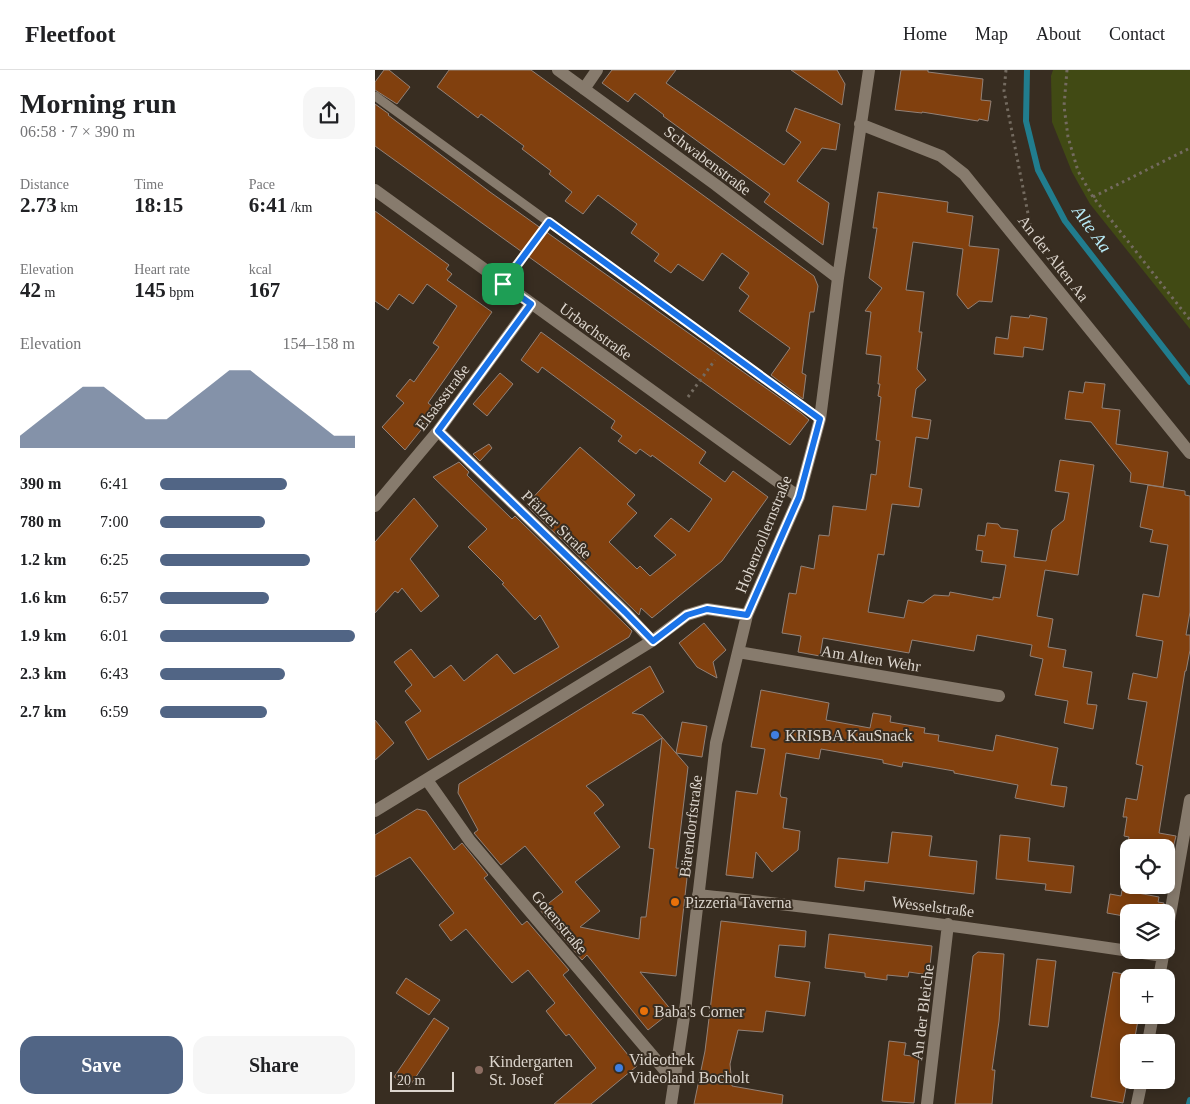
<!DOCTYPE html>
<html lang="en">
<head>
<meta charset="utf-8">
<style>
  :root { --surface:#fff; --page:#f6f6f6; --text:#202124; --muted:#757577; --line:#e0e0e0; --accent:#516585 }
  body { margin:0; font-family:"Times New Roman",serif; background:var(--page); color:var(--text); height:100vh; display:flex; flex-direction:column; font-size:19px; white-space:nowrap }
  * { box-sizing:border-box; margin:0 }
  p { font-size:16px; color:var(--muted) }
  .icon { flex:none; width:28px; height:28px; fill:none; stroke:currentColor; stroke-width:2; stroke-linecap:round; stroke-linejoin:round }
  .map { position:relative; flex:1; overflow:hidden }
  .details { display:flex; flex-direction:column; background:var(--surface); width:375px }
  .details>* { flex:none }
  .buttons { position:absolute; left:745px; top:769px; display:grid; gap:10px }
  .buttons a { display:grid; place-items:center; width:55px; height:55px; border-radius:10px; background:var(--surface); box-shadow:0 2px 12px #0003; font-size:25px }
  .scale { position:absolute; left:15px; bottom:12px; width:64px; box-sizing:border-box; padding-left:5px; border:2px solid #dcd5cd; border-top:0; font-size:14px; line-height:18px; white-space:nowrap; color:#dcd5cd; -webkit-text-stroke:4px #382d21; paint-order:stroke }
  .pin { position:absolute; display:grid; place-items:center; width:42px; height:42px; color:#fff; margin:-21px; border-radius:10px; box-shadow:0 2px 8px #0006 }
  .round { display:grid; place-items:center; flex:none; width:52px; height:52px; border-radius:15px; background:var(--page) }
  .head { display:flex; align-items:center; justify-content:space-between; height:85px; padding:0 20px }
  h1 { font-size:28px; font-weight:700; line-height:38px }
  .metrics { display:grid; grid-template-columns:repeat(3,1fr); gap:8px; height:85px; padding:5px 20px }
  .metrics div { display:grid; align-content:center }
  .metrics b { font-size:21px; font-weight:700 }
  .metrics small { font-size:14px; font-weight:400 }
  .metrics p { font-size:14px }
  .chart { height:140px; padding:10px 20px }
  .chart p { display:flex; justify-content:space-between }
  .chart svg { width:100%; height:90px; margin-top:5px; fill:var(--accent); opacity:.7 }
  .action { display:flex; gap:10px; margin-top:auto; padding:10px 20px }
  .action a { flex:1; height:58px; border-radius:15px; background:var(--accent); color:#fff; font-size:20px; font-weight:700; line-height:58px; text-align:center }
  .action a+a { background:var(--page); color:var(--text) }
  ul { padding:0 20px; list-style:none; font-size:16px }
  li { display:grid; grid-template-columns:80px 60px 1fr; align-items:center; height:38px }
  li i { height:12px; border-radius:6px; background:var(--accent) }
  header { display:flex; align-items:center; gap:30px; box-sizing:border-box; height:70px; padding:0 25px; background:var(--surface); border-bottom:1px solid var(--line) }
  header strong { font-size:24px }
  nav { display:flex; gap:28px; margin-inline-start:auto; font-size:18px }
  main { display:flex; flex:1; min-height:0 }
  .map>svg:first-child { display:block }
</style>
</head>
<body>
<header>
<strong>Fleetfoot</strong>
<nav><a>Home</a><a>Map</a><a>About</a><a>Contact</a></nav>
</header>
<main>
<section class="details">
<div class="head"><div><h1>Morning run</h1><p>06:58 · 7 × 390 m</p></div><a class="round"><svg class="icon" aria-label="share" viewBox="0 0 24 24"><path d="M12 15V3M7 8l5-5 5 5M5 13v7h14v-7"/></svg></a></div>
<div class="metrics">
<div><p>Distance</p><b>2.73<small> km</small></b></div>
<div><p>Time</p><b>18:15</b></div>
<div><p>Pace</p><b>6:41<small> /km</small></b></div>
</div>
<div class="metrics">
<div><p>Elevation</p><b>42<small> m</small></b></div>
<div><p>Heart rate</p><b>145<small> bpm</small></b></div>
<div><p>kcal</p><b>167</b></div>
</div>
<div class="chart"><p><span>Elevation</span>154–158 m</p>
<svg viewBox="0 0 160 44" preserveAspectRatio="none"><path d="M0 44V38L10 30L20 22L30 14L40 14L50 22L60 30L70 30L80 22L90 14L100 6L110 6L120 14L130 22L140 30L150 38L160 38V44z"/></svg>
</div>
<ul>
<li><b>390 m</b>6:41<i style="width:65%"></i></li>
<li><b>780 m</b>7:00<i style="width:54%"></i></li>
<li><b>1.2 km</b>6:25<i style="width:77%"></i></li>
<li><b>1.6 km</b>6:57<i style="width:56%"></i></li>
<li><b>1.9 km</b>6:01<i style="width:100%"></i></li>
<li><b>2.3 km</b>6:43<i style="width:64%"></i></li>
<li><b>2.7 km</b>6:59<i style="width:55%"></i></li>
</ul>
<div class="action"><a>Save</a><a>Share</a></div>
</section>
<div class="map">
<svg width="815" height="1034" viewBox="0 0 815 1034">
  <rect width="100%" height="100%" fill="#382d21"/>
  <!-- green -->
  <path fill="#414a14" d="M678 0H815V259L715 134 697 102 677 52 676 6Z"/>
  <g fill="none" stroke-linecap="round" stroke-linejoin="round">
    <!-- stream -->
    <path stroke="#217d8e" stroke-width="6" d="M652 0 651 51 663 100 690 151 815 312
      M814 1034 815 1030"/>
  </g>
  <!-- building -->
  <path fill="#81400e" stroke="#928177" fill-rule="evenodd" d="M9 0H14L35 17 22 34 0 20V12Z
    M74 0H156L439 206 443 216 439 242H435L427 303 431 305 428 329 396 305 415 278 364 241 374 226 364 218 374 203 347 183 328 211 303 194 296 203 279 191 284 184 256 163 262 154 223 125 208 144 190 131 197 122 174 104 176 101 147 79 149 76 106 44 103 48 62 17Z
    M237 0H301L291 13 409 95 426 72 411 61 420 38 465 54 461 80 447 78 422 111 454 133 448 175 389 132 395 124 288 46 289 45 260 23 253 32 227 13Z
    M416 0H462L470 14 467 35Z
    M526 0H553V2L608 9 606 30 616 31 613 51 604 49 603 51 547 42V43L520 40Z
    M0 34 14 44 13 45 115 122 426 343 434 350 415 375 0 76Z
    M503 122 573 132 572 142 598 146 594 176 624 179 617 232 604 231 593 239 582 225 588 179 538 172 531 220 549 222 544 262H547L542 299 551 310 541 319 537 347 556 350 553 369 541 367 534 417 547 419 544 437 517 434 509 485 503 484 493 542 529 548 533 530 548 533 559 525 574 526 575 522 618 530V527L625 528 631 495 606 492 608 481 601 480 603 465 610 466 612 453 623 454 626 458 643 460 639 487 671 491 677 460 689 450 694 423 680 421 685 390 719 395 703 505 670 500 662 546 678 549 673 577 691 580 688 597 717 602 712 634 722 635 718 659 689 653 693 631 660 625 668 589 655 586 657 575 602 565 599 581 537 570 534 583 448 568 445 586 423 582 426 566 407 563 414 523 421 524 426 496 439 499 444 465 454 466 458 436 491 440 496 404 501 405 505 371 501 370 506 327 503 326 505 314H503L506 286 491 284 496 242 490 241 507 218 494 208 502 158H498Z
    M0 141 74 195 71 199 77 204 72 210 117 242 53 333 62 340 30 380 7 357 29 333 21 326 35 309 39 312 64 277 58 273 82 236 52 214 38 234 24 224 13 240 0 231Z
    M655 245 672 248 668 280 649 277 648 287 619 284 621 267 633 269 636 246 654 248Z
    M166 262 331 382 324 393 350 412 358 401 393 427 347 491 277 548 266 538 264 545 151 435 205 377 260 425 252 434 262 443 234 472 262 499 265 496 275 506 301 485 279 466 296 448 314 462 337 429 277 385 276 387 265 379 261 384 243 371 247 366 236 358 240 351 167 297 163 303 146 290Z
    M125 303 138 314 112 346 98 334Z
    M710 312 730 314 727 338 745 340 741 374 793 382 788 417 755 412 756 403 716 352 690 349 694 321 708 323Z
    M114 374 117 378 105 391 98 384Z
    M84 392 94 402 92 405 137 449 140 446 257 561 254 567 53 690 30 652 46 641 30 621 37 615 19 592 36 579 59 608 76 595 89 611 122 584 139 604 184 577 165 545 160 550 127 514 129 513 93 477 112 459 58 407Z
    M773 415 810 421V425L815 426V542L811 565H815V580L811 601H810L784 763 801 766 798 778H764L765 774 753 772 754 767 749 766 752 747H748L751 728 762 730 768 696 761 694 772 632 753 629 758 603 782 608 788 571 761 566 768 524 784 527 793 475 775 472 778 460 765 457Z
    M39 428 63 456 35 489 64 526 46 542 27 518 23 523 20 521 0 543V472Z
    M329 553 351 580 338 592 342 608 322 597 304 573Z
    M275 596 289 622 257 643 268 645 313 697 301 798 313 799 301 906 265 902 297 941 273 960 212 885 207 890 165 840 188 822 150 776 126 795 99 763 103 760 83 723 84 714ZM287 668 274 778 279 779 271 847H266L264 869 205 857 225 841 200 812 245 777 219 743 229 735 221 725 211 716Z
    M386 620 454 633 451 650 495 658 498 643 516 646 515 652 550 658 549 663 564 665 563 671 618 681 621 665 683 678 676 715 692 717 689 737 640 728 643 715 579 703V701L528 692 527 697 508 693V690L446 679 444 689 411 683 405 724 406 727 412 728 408 758 425 761 423 780 397 802 381 782 378 808 351 805 361 721 382 724 390 679 376 677Z
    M0 650 19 673 0 690Z
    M307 652 332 656 327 687 301 683Z
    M42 739 51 741 79 780 87 773 113 805 109 808 147 855 152 851 194 900 188 905 262 996 216 1034H179L221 998 194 964 191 966 171 941 180 933 153 900 137 913 91 859 76 871 64 855 79 843 35 787 0 807V765Z
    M517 762 557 766 554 786 602 791 599 824 490 811 489 821 460 817 463 788 513 793Z
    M625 765 655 768 653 791 699 796 696 823 670 820 671 814 621 809Z
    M747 820 784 827 783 832 789 833 787 842H754V847L732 843 735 824 746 826Z
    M346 851 431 861 430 877 404 875 400 907 435 912 430 946 391 941 388 962 363 960 355 994 357 1016 408 1025 407 1034H319L330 981Z
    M454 864 557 876 554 905 534 902 533 907 512 905V910L490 907V903L450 898Z
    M603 882 629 884 624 951 617 1000H620L617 1034H580L598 886Z
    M662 889 681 891 673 957 654 955Z
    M738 902 754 905V945H764L759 972H754V1003L748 1033 716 1027Z
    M31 908 65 930 54 945 21 923Z
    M59 948 74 958 34 1017 19 1007Z
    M514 971 531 973 529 985 544 987 539 1033 507 1031Z"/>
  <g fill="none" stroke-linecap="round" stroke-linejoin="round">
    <!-- path -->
    <path stroke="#746b60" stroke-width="3" stroke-dasharray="2.5 4" stroke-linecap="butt" d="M631 0 629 21 656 159
      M692 0 689 36 693 67 703 101 718 127 815 250
      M718 127 815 78
      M139 200 166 163
      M313 327 340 290"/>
    <!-- service -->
    <path stroke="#877b6d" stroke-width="9" d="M0 26 445 349"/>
    <!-- minor -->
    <path stroke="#877b6d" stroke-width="12" d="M183 0 341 115 463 208
      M209 19 222 0
      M485 54 566 86 589 104 815 383
      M0 120 424 427
      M63 361 250 542 277 571
      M0 436 63 361 156 234
      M363 582 624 626
      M52 710 95 771 299 1011
      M0 741 277 571 312 545 332 539 372 545
      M323 825C479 841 633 863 788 886
      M791 868 815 730
      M784 908 789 880
      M773 972 778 945
      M296 1034 311 933 341 673 372 545 424 427 445 349 463 208 494 0
      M552 1034 573 854
      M762 1034 767 1010"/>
  </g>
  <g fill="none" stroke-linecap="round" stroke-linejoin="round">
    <defs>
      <path id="route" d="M174 152 445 349 424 427 372 545 332 539 312 545 278 571 250 542 63 361 156 234 128 214Z"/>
    </defs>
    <!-- route casing -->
    <use href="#route" stroke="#fff" stroke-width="10"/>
    <!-- route -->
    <use href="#route" stroke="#1a73e8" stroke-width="6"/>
  </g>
  <!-- markers -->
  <g fill="#3f7fe0" stroke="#382d21" stroke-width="2">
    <circle cx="400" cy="665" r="5"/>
    <circle cx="244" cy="998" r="5"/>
  </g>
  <g fill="#e8710a" stroke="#382d21" stroke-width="2">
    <circle cx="300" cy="832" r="5"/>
    <circle cx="269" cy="941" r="5"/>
  </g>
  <circle fill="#8d6e63" stroke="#382d21" stroke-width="2" cx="104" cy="1000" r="5"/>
  <g text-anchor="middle" stroke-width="4" stroke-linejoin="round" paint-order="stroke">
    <!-- street labels -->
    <g font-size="16" fill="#dcd5cd" stroke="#382d21">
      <text transform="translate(333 90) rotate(37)" y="6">Schwabenstraße</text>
      <text transform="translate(679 188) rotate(52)" y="6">An der Alten Aa</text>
      <text transform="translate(221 261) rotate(36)" y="6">Urbachstraße</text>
      <text transform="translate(67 327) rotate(-53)" y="6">Elsassstraße</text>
      <text transform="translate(182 454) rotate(44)" y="6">Pfälzer Straße</text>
      <text transform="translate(388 464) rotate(-68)" y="6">Hohenzollernstraße</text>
      <text transform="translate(496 588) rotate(9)" y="6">Am Alten Wehr</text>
      <text transform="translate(315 756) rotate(-83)" y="6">Bärendorfstraße</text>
      <text transform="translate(558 836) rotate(7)" y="6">Wesselstraße</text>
      <text transform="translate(185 852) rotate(50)" y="6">Gotenstraße</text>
      <text transform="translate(547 942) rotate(-83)" y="6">An der Bleiche</text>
    </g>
    <!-- poi labels -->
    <g font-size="16" fill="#dcd5cd" stroke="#382d21" text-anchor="start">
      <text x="410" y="671">KRISBA KauSnack</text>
      <text x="310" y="838">Pizzeria Taverna</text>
      <text x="279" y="947">Baba's Corner</text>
      <text x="254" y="995">Videothek<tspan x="254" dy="18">Videoland Bocholt</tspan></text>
      <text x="114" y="997">Kindergarten<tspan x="114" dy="18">St. Josef</tspan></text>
    </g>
    <!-- water labels -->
    <g font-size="18" font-style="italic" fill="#b8ebf7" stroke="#382d21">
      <text transform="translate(717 159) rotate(54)" y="6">Alte Aa</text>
    </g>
  </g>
</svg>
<div class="buttons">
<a><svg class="icon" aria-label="locate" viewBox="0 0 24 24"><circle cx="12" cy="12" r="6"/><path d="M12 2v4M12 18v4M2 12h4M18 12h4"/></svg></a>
<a><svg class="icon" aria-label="layers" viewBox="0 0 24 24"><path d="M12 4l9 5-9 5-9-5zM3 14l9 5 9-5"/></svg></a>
<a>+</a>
<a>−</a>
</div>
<div class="scale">20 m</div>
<div class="pin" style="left:128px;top:214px;background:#1e9e55"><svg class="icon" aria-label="arrive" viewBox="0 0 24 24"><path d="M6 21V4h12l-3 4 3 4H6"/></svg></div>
</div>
</main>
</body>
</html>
